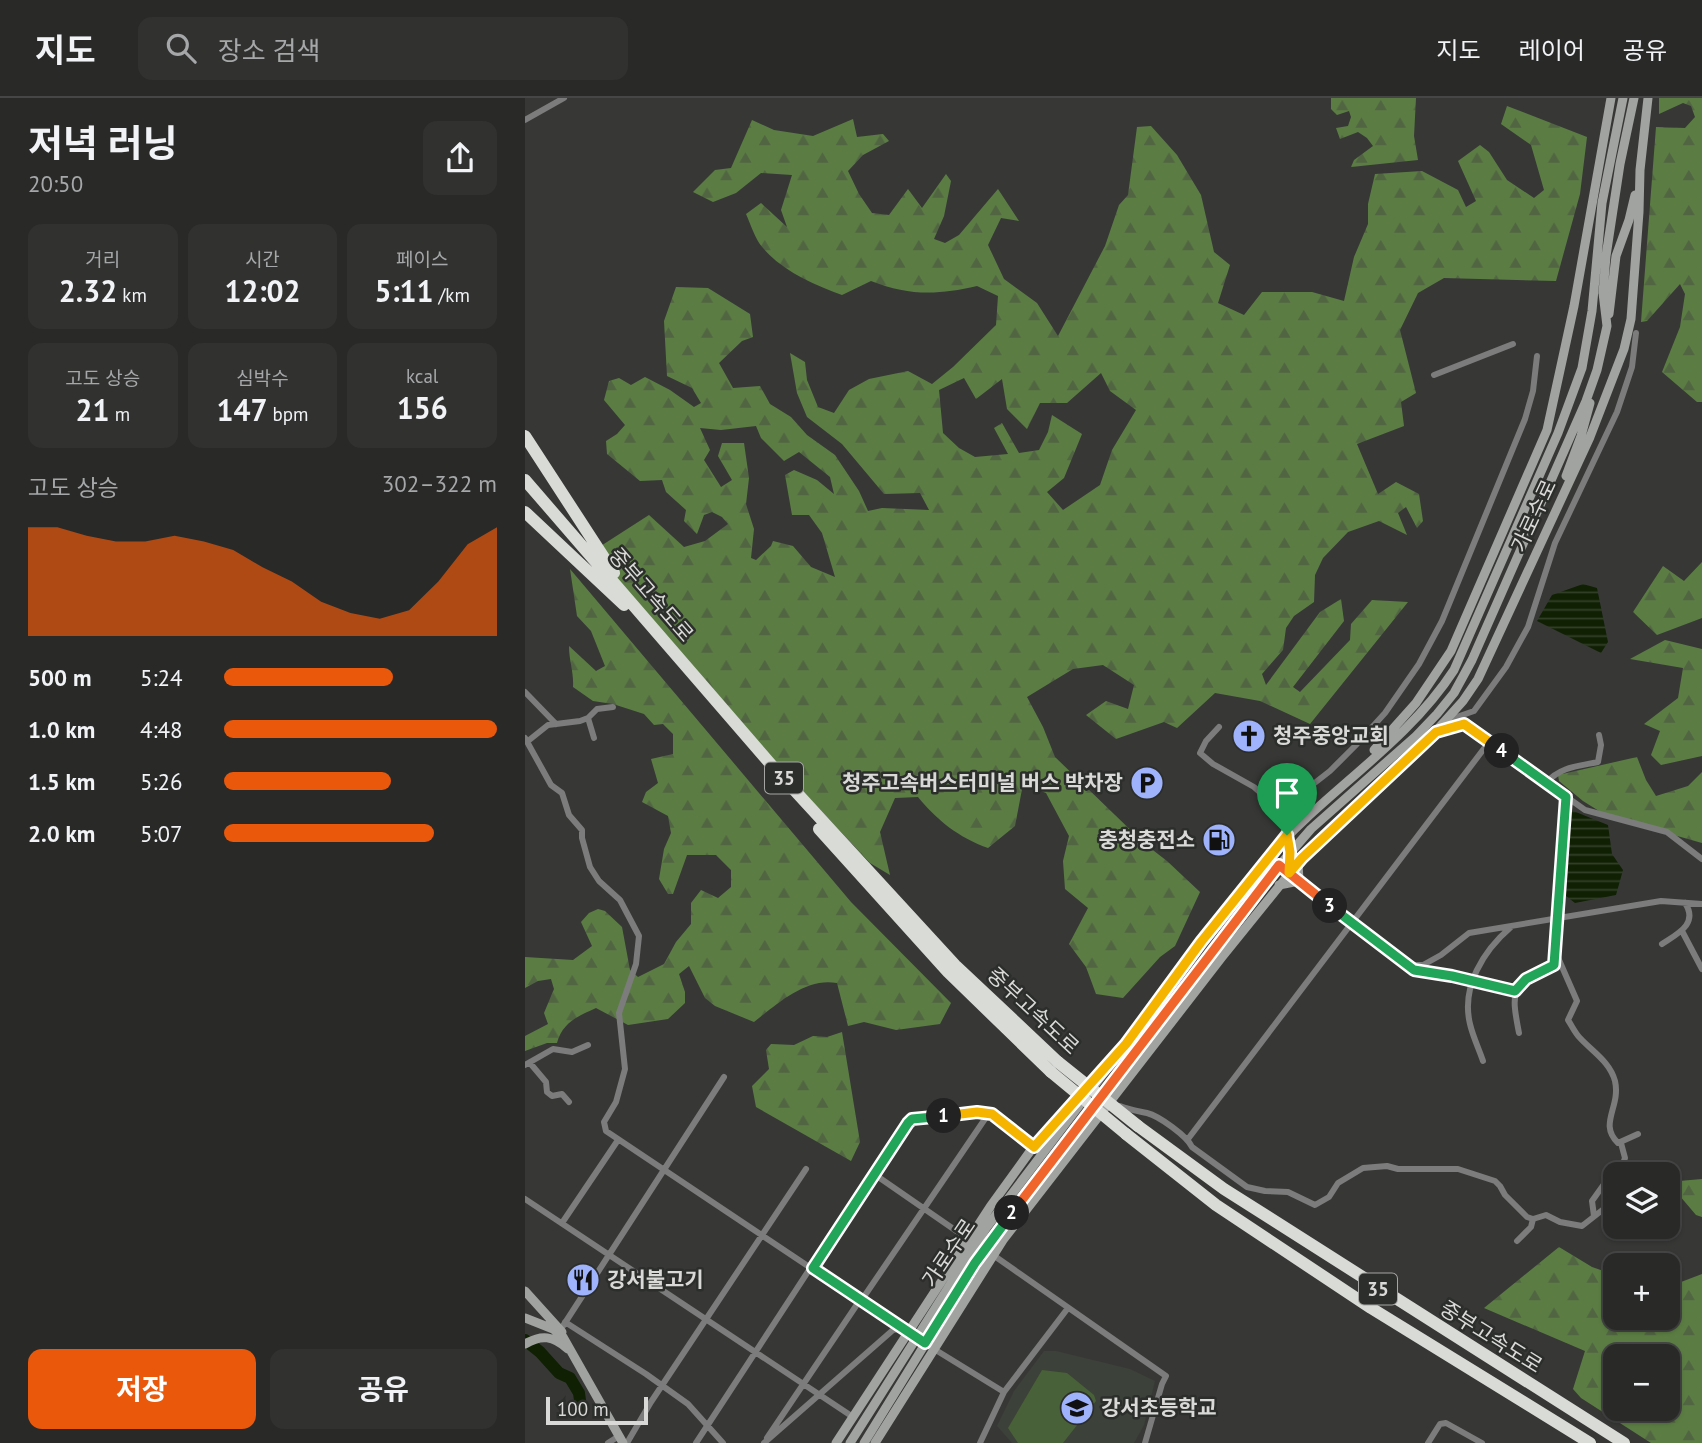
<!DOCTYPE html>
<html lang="ko">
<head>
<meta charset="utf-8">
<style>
  :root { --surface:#292a28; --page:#313230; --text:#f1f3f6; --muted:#a5a7a8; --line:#454645; --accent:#ea580c }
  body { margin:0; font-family:"PT Sans","Noto Sans KR",sans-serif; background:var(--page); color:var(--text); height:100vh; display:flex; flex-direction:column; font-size:26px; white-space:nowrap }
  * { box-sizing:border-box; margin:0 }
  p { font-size:23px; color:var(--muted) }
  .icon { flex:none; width:38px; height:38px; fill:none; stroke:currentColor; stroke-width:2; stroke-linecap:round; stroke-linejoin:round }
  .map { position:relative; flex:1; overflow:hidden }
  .sheet { display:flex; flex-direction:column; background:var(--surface); width:525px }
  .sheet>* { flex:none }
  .tools { position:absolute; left:1078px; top:1064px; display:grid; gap:14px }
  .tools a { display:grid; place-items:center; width:77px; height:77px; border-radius:14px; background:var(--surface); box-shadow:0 2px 5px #0004,0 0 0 2px var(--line); font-size:35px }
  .scale { position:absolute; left:21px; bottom:18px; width:102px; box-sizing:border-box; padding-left:7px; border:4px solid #d9dad8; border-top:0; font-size:19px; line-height:24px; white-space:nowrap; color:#d9dad8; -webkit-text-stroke:5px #2c2e2c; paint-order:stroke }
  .pin { position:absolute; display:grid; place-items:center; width:60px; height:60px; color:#fff; margin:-72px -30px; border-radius:50% 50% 50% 0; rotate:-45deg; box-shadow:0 0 7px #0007 }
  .pin .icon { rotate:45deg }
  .km { position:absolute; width:35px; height:35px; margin:-18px; border-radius:50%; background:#222; color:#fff; font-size:19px; line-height:35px; text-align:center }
  .round { display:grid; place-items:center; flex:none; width:74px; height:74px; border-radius:14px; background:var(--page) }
  .head { display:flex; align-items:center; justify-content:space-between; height:119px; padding:0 28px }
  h1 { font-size:38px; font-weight:700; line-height:52px }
  .stats { display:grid; grid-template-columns:repeat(3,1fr); gap:10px; height:119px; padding:7px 28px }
  .stats div { display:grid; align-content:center; border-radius:14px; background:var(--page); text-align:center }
  .stats b { font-size:30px; font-weight:700 }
  .stats small { font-size:19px; font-weight:400 }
  .stats p { font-size:19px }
  .chart { height:196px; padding:14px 28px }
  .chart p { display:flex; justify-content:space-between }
  .chart svg { width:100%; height:126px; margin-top:7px; fill:var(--accent); opacity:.7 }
  .button { display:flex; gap:14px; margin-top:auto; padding:14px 28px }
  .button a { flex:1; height:80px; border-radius:14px; background:var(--accent); color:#fff; font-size:28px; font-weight:700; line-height:80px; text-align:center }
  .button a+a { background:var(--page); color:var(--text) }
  ul { padding:0 28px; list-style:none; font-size:23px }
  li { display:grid; grid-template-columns:112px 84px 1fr; align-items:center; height:52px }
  li i { height:18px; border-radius:9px; background:var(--accent) }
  header { display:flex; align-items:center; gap:42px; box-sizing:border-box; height:98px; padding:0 35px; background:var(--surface); border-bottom:2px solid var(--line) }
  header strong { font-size:33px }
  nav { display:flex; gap:38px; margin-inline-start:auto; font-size:24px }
  .search { width:490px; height:63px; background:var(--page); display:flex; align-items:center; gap:18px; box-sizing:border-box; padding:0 24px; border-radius:14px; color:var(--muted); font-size:26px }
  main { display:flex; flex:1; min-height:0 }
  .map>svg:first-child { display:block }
</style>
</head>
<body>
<header>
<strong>지도</strong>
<div class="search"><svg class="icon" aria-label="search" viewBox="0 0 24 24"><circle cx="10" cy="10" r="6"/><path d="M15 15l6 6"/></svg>장소 검색</div>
<nav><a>지도</a><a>레이어</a><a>공유</a></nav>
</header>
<main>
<section class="sheet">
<div class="head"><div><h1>저녁 러닝</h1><p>20:50</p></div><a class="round"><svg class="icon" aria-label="share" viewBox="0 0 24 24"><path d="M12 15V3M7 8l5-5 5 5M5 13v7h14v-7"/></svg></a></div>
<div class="stats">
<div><p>거리</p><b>2.32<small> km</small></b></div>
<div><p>시간</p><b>12:02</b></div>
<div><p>페이스</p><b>5:11<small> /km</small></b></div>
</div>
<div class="stats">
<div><p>고도 상승</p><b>21<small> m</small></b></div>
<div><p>심박수</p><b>147<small> bpm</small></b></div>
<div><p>kcal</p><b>156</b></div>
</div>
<div class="chart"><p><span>고도 상승</span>302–322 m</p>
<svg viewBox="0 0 160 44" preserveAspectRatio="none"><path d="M0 44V6L10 6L20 9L30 11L40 11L50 9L60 11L70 14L80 20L90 25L100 32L110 36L120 38L130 35L140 25L150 12L160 6V44z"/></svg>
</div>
<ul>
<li><b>500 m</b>5:24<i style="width:62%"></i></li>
<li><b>1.0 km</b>4:48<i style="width:100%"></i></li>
<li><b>1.5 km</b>5:26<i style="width:61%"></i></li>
<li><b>2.0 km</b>5:07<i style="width:77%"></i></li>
</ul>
<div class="button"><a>저장</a><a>공유</a></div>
</section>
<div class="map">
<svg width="1177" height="1345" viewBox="0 0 1177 1345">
  <defs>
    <pattern id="forest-firs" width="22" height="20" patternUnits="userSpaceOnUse" patternTransform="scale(1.75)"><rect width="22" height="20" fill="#5b7d43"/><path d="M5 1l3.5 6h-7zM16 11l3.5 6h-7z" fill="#516542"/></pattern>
    <pattern id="water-rules" width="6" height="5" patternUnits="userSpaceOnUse" patternTransform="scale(1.75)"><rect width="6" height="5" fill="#102003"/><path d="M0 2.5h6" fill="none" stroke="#324027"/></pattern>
  </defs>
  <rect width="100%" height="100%" fill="#373836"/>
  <!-- built -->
  <path fill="#3c4139" d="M519 1253H531L605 1271 630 1283 619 1327 609 1345H487L472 1328 489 1293Z"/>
  <!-- green -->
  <path fill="#496138" d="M517 1272 542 1275 569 1297 571 1303 538 1345H493L483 1330Z"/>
  <!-- forest -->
  <path fill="url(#forest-firs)" fill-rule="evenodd" d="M806 0H891L889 38 893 62 826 69 829 62 848 48 842 40 833 34 815 41 811 30 823 28 826 19 824 13 812 17 806 11Z
    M1134 0H1177V304H1172L1137 274 1155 229 1160 196 1155 186 1122 223 1116 224 1131 29 1160 30 1170 19 1166 8 1158 5 1134 16Z
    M982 8 1062 39 1055 96 1031 183 919 180 893 195 875 232 891 295 876 304 879 328 832 346 853 396 871 384 894 396 898 423 892 430 881 409 873 415 882 437 854 423 823 434 798 460 790 477 789 504 769 518 761 530 758 552 737 576 741 587 795 514 816 501 819 523 768 589 775 594 825 542 826 526 847 502 883 504 785 626 735 603 690 595 652 630 639 624 591 641 561 617 581 603 603 611 609 587 578 567 548 571 502 599 518 629 530 659 620 746 642 763 675 794 650 848 635 859 598 900 571 896 561 869 544 846 563 810 540 791 538 763 544 738 521 695 498 686 490 728 463 750C433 739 413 723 393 699L370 700 355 734 365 777 345 765 229 641 68 453 124 417 159 449 180 443 203 426 197 419 187 414 179 417 172 436 159 423 161 412 141 394 137 382 115 383 82 356 81 343 92 336 100 327 79 302 84 283 94 280 106 287 120 279 145 292 169 309 176 305 167 290 142 278 139 223 151 189 183 190 225 216 228 239 217 243 194 265 208 290 235 288 245 306 266 319 282 337 310 357 334 393 343 413 357 410 404 412 395 395 359 396 317 346 282 319 272 295 265 255 280 264 282 282 293 309 309 315 324 292 344 281 383 273 407 286 428 269 471 227 473 198 452 188C413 197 384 198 346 183L317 197C290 187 257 173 238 150 230 141 226 127 221 116L236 105 262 129 256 112 267 77 236 75 211 95 188 104 168 94 190 72 206 70 227 22 249 32 288 38 328 21 332 39 358 36 364 43 338 57 323 73 334 96 347 115 364 117 383 91 397 110 421 76 426 83 419 118 409 141 420 145 434 137 473 91 494 123 476 120 463 147 479 181 512 205 533 238 580 148 594 107 603 97 612 29 626 28 652 57 676 97 689 154 705 167 693 205 719 217 737 194H787L819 203 829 159 843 126V106L850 76 897 73 933 92 941 109 951 103 933 63 955 47 964 54 982 82 1009 100 1019 92 1006 47 976 26ZM576 275 585 293 611 312 587 352 575 387 538 412 522 394 539 380 557 336 527 317 523 334 514 352 494 355 477 325 469 330 483 356 450 359 434 350 418 335 414 292 439 280 451 301 477 281 482 311 502 331 515 305H542ZM231 328 236 340 259 363 274 354 305 379 309 396 292 382 269 372 260 377 267 417H284L297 435 310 479 286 469 268 448 248 443 246 448 231 462 226 460 229 431 221 406 224 380 219 345H197L193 358 207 382 196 389 179 362 185 352 175 330 196 332Z
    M1177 464V520L1132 537 1108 514 1138 468 1159 483Z
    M45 471 326 804 426 905 415 926 371 932 339 924 323 928 312 885C281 879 252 906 229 924L190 908 180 900 164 868 154 876 160 894V905L143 921 103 927 71 910C53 918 37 925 32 945H22L0 953V938L23 926 19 915 29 891 26 881 13 883 0 890V859L48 862 67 848 56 824 64 815 73 811 80 813 97 829 105 872 113 879 139 866 151 844 166 826V805L176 792 193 800 206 789V772L191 757H162L148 796H143L134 781 139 751 146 735 143 718 117 704 121 694 133 685 126 661 148 656V636L138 626 129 627 119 616 88 606 68 603 48 589C49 574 44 563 44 548L71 573 80 568 66 533 52 518Z
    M1140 542 1177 551V658L1136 667 1126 657 1135 633 1119 626 1153 600 1158 570 1105 561Z
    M1112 659 1121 682 1131 698 1163 688 1177 674V745L1082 718 1058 703 1034 683 1033 677Z
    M317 934 335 1044 326 1063 231 1009 227 988 244 971 241 952 246 946 269 947 288 938 302 939Z
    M1177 1081V1119L1171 1117 1143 1084Z
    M1034 1149 1067 1169 1090 1177V1220H1143V1189L1177 1176V1345H1126L1056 1300 1048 1291 1060 1253 959 1210ZM1090 1258H1143V1311H1090Z"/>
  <!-- water -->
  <path fill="url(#water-rules)" d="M1058 486 1072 490 1083 544 1076 555 1012 523 1027 497Z
    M1046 712 1083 727 1087 756 1098 772 1091 797 1050 805 1041 798Z"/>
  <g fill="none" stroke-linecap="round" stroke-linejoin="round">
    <!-- river -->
    <path stroke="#102003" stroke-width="12" d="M0 1242 15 1254 34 1275 45 1280 54 1295 56 1310"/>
    <!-- street -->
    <path stroke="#7b7c7b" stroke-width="6" d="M0 22 39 0
      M909 277 988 246
      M0 594 31 626
      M63 620 69 640
      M923 622 949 613 981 569 1003 529 1030 445 1092 314 1107 269 1111 235
      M694 629 681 643 675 655 688 666 729 689 755 712 765 754 764 775
      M911 634 939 626 1060 712 1142 734 1177 761
      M0 640 26 687 37 695 44 717 57 732V740L65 769 74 783 95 802 114 838 111 866 94 915 100 971 91 1004 79 1024 81 1033 386 1237
      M3 643 23 627 55 623 63 620 72 611 88 609
      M1021 685C1035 669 1053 668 1073 664L1076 647 1074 637
      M774 726 755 712 805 673 830 648 860 615 894 566 917 523 1000 321 1008 293 1012 258
      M743 759 883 867H898L916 857 944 835 1136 803 1177 806
      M1157 833 1177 871
      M1137 846C1152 836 1174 826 1160 805
      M1031 855 1052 903 1043 922C1047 928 1050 935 1055 940 1068 954 1085 964 1090 983 1096 1009 1073 1026 1093 1045L1113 1036
      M883 867 889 872 927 878 991 893
      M994 935C985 889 987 889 1029 867L1041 699
      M958 963C954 951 948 939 945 926 936 889 958 853 986 829
      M5 965 21 984 22 994 27 998 37 996 44 1004
      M0 967 28 951 47 954 63 947
      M595 1008C605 1012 613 1013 622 1015 634 1018 662 1038 667 1049L722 1089 740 1093 763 1094 790 1107 804 1099 813 1085 838 1070 862 1068 873 1071H933L970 1083 975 1088 980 1097 1002 1119 1008 1121 1021 1117 1035 1124 1057 1128 1085 1106 1090 1089
      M663 1041 964 644
      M349 1076 443 1141
      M1094 1076 1100 1060 1096 1045
      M0 1101 328 1319
      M1069 1118 1067 1103 1082 1082 1090 1083
      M37 1125 93 1042
      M992 1143 1006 1129 1008 1121
      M468 1157 641 1278 637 1286 620 1345
      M288 1170 387 1021 464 1015 509 1049
      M336 1203 464 1015
      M40 1224 121 1276 163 1306 198 1345
      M36 1231 199 979
      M409 1251 479 1294
      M242 1340 335 1202
      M83 1345 94 1338
      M102 1345 126 1304 281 1071
      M171 1345 286 1169
      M239 1345 368 1232 377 1230
      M455 1345 479 1294 543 1210
      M903 1345 915 1326 921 1325 957 1345"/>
    <!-- secondary -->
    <path stroke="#a1a3a0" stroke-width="9" d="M1084 216 1091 158 1104 122 1110 97
      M1041 378 1056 338 1065 305
      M849 652 891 605 926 553 1022 332 1049 208 1086 0
      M754 787 774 783 773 765
      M0 1193 37 1234
      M0 1220 28 1231 38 1239 98 1345
      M0 1246C17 1236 28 1238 43 1251
      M311 1345 465 1109 514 1041 557 993
      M325 1345 461 1130 743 759C801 693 881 646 929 572L1033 335 1057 270 1067 213 1077 105 1098 0
      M339 1345 450 1165 739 785 786 731 891 638 912 616 929 595 947 562 1061 303 1072 272 1082 228 1078 195 1081 158 1095 66 1109 0
      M350 1345 478 1142 697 859 777 760 901 644 938 603 953 581 1065 339 1099 251 1106 221 1114 114 1115 72 1123 0"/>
    <!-- highway -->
    <path stroke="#d9dbd7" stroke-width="12" d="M0 338 89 475
      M0 382 249 670 430 867 533 964
      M0 414 99 507
      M294 731 423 874 526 974
      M613 1028 699 1091 1099 1345
      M601 1036 691 1107 846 1210 1065 1345"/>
    <!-- highway-bridge -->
    <path stroke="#d9dbd7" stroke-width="12" d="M533 964 613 1028
      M526 974 601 1036"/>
  </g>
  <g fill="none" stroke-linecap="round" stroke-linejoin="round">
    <defs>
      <path id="split-1" d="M419 1018 452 1014 467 1016 509 1049 601 946 676 844 762 737"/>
      <path id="split-2" d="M419 1018 387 1021 383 1025 288 1170 400 1245 450 1165 487 1115"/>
      <path id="split-3" d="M487 1115 754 767 805 808"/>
      <path id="split-4" d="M805 808 889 872 927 878 990 893 1001 881 1029 867 1041 699 977 653"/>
      <path id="split-5" d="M762 737 765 754 764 775 777 760 911 634 939 626 977 653"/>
    </defs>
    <!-- split-1 casing -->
    <use href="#split-1" stroke="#fff" stroke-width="14"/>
    <!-- split-2 casing -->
    <use href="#split-2" stroke="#fff" stroke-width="14"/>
    <!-- split-3 casing -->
    <use href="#split-3" stroke="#fff" stroke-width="14"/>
    <!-- split-4 casing -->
    <use href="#split-4" stroke="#fff" stroke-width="14"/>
    <!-- split-5 casing -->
    <use href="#split-5" stroke="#fff" stroke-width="14"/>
    <!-- split-1 -->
    <use href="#split-1" stroke="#f5b400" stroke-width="9"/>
    <!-- split-2 -->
    <use href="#split-2" stroke="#22a559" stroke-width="9"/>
    <!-- split-3 -->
    <use href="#split-3" stroke="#f0652b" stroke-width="9"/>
    <!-- split-4 -->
    <use href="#split-4" stroke="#22a559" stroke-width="9"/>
    <!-- split-5 -->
    <use href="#split-5" stroke="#f5b400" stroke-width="9"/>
  </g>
  <!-- icons -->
  <defs>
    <symbol id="church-disc" viewBox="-11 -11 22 22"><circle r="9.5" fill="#9fb3fd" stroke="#2c2e2c"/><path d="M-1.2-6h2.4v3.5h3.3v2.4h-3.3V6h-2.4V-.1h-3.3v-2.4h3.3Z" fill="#111"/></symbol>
    <symbol id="parking-disc" viewBox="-11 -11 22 22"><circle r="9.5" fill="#9fb3fd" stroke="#2c2e2c"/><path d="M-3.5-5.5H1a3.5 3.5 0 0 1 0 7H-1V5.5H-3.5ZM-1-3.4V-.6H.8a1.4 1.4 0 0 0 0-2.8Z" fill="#111"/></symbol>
    <symbol id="fuel-disc" viewBox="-11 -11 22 22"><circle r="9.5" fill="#9fb3fd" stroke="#2c2e2c"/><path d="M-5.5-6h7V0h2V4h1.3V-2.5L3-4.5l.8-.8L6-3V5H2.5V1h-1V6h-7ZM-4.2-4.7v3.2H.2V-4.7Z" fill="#111"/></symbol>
    <symbol id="restaurant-disc" viewBox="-11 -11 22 22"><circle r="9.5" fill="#9fb3fd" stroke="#2c2e2c"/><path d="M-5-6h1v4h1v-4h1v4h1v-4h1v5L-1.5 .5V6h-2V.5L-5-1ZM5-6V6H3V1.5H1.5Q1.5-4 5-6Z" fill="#111"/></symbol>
    <symbol id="school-disc" viewBox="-11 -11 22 22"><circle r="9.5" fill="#9fb3fd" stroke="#2c2e2c"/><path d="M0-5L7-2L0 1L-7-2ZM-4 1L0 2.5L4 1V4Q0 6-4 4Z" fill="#111"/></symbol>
  </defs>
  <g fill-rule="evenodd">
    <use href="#church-disc" x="705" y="619" width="38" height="38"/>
    <use href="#parking-disc" x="603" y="666" width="38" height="38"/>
    <use href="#fuel-disc" x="675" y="723" width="38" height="38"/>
    <use href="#restaurant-disc" x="39" y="1163" width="38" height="38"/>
    <use href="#school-disc" x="533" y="1291" width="38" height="38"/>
  </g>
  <g text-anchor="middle" stroke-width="5" stroke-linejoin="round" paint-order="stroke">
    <!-- shield labels -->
    <g fill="#2c2e2c" stroke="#a5a6a4" stroke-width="2">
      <rect x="240" y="664.5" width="38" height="31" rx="5"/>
      <rect x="834" y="1175.5" width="38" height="31" rx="5"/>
    </g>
    <g font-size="19" font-weight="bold" fill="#d9dad8">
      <text x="259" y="687">35</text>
      <text x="853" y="1198">35</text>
    </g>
    <!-- street labels -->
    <g font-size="21" fill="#d9dad8" stroke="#2c2e2c">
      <text transform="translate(1009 418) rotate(-65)" y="7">가로수로</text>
      <text transform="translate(126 497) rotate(49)" y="7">중부고속도로</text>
      <text transform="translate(508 913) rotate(43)" y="7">중부고속도로</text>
      <text transform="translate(424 1155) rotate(-56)" y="7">가로수로</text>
      <text transform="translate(966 1239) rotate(32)" y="7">중부고속도로</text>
    </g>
    <!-- poi labels -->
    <g font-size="21" font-weight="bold" fill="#d9dad8" stroke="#2c2e2c" text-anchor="start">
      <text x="748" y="645">청주중앙교회</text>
      <text x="598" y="692" text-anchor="end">청주고속버스터미널 버스 박차장</text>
      <text x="670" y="749" text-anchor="end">충청충전소</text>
      <text x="82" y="1189">강서불고기</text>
      <text x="576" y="1317">강서초등학교</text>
    </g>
  </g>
</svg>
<div class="tools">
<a><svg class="icon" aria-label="layers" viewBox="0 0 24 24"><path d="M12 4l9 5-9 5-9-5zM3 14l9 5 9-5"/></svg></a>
<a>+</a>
<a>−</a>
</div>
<div class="scale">100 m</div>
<div class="pin" style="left:762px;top:737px;background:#1e9e55"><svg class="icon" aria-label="arrive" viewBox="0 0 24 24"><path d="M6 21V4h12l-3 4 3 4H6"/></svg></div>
<b class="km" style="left:419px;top:1018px">1</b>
<b class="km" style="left:487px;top:1115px">2</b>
<b class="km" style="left:805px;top:808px">3</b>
<b class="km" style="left:977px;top:653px">4</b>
</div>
</main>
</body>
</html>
